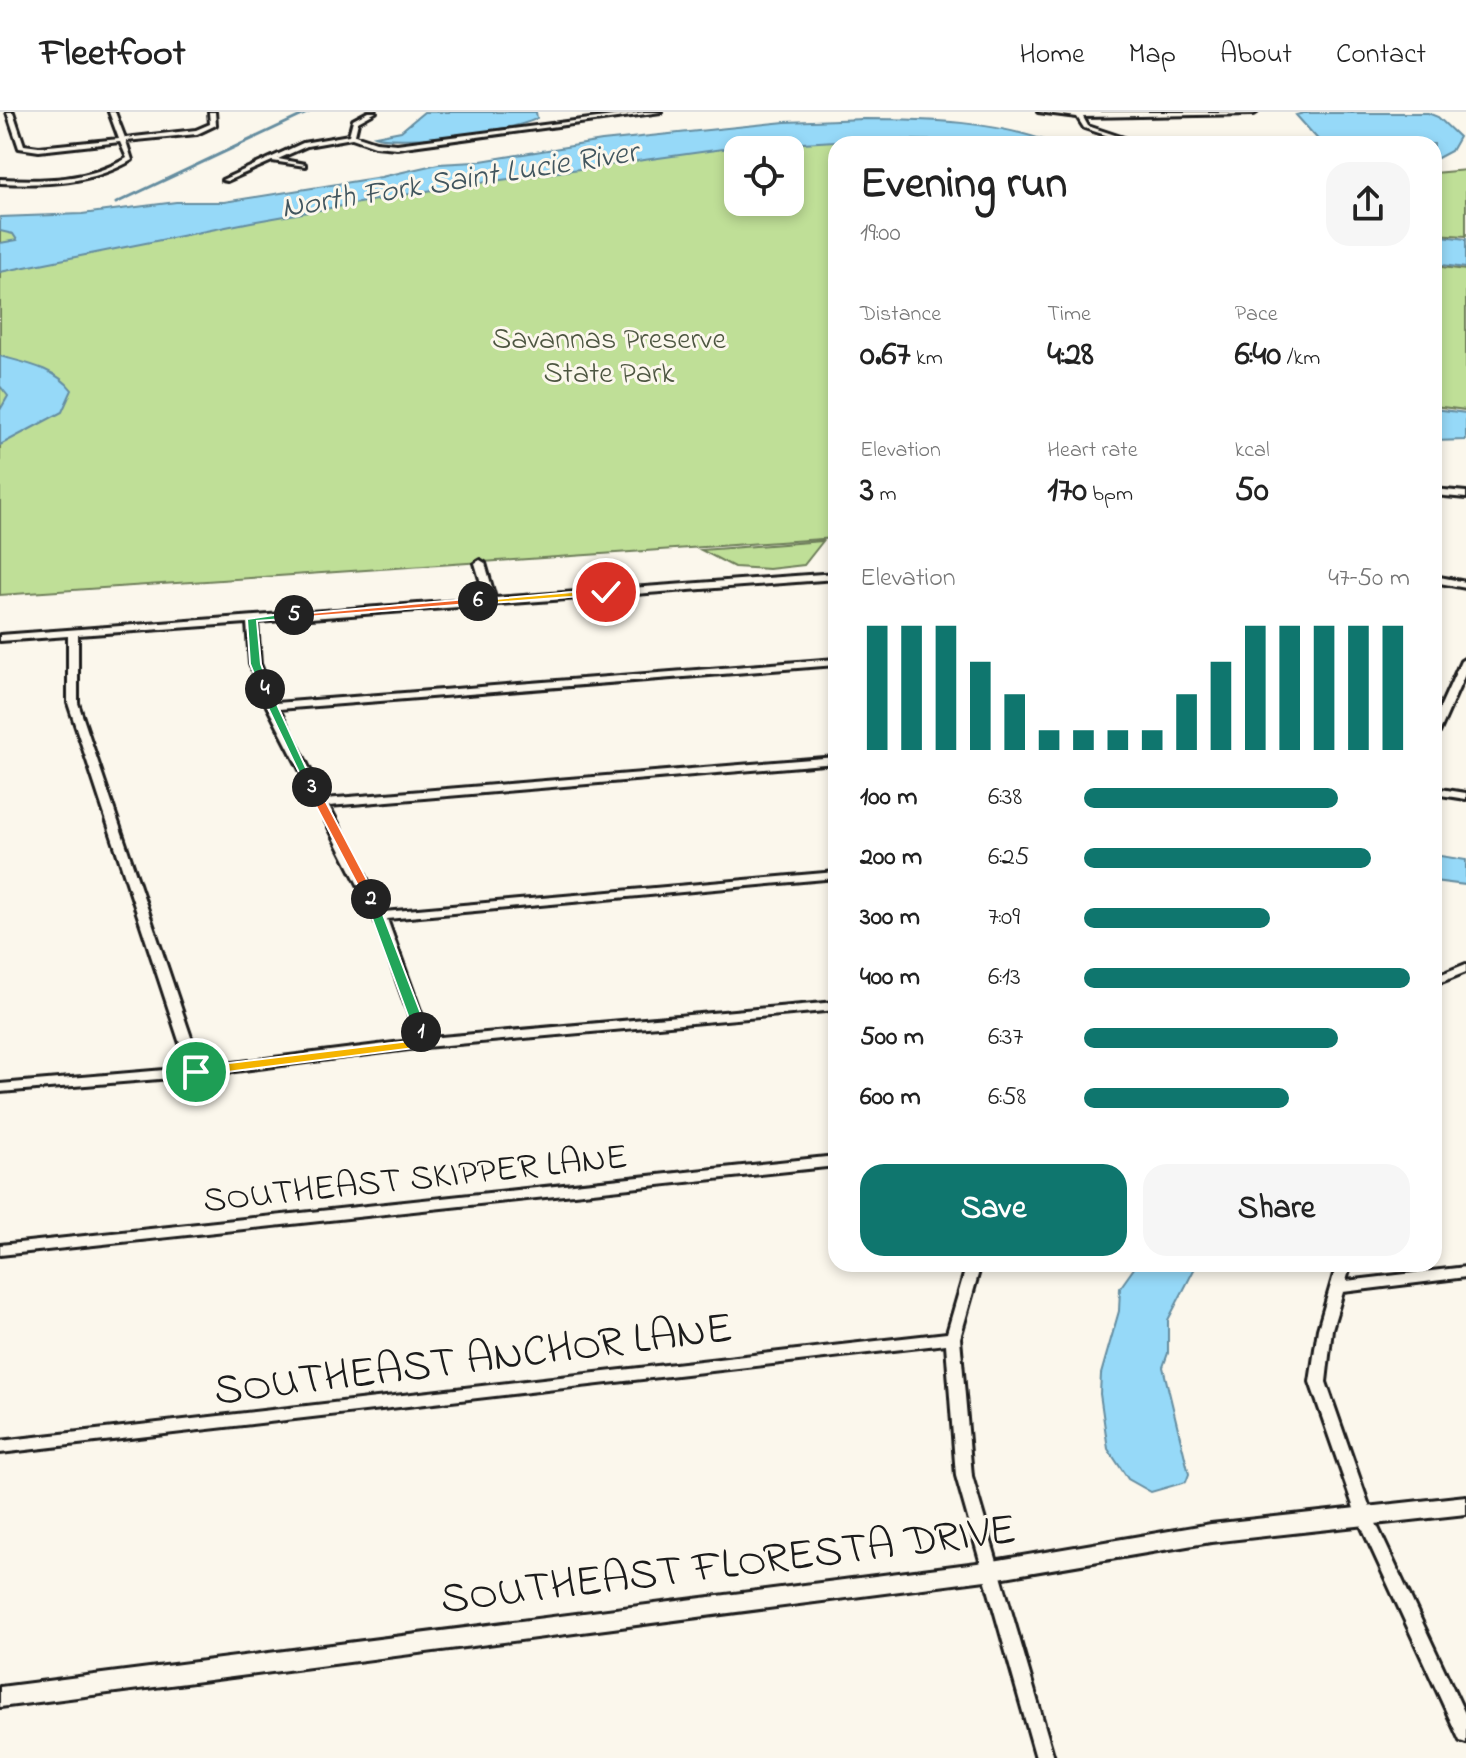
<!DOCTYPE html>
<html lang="en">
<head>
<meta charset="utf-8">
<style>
  :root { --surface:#fff; --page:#f6f6f6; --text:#222; --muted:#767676; --line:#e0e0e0; --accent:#0f766e }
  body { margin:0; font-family:"Indie Flower",sans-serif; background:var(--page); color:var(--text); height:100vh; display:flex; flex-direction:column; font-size:30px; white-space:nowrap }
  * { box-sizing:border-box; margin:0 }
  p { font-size:26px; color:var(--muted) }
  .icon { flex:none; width:44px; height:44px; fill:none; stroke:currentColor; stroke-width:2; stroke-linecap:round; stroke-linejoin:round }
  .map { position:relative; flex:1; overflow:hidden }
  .side { position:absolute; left:828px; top:24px; width:614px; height:1136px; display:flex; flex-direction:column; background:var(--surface); border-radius:24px; box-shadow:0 4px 12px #0003 }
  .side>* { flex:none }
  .buttons { position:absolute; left:724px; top:24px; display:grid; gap:16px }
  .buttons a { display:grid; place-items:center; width:80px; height:80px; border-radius:16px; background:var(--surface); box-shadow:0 4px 12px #0003; font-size:40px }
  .pin { position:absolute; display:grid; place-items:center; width:68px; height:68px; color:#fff; margin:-34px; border:4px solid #fff; border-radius:50%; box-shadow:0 2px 8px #0007 }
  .km { position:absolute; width:40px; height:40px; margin:-20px; border-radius:50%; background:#222; color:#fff; font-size:22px; line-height:40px; text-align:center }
  .round { display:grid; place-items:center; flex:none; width:84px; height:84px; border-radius:24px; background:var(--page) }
  .overview { display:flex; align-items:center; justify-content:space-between; height:136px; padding:0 32px }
  h1 { font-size:44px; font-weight:800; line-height:60px }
  .stats { display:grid; grid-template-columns:repeat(3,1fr); gap:12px; height:136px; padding:8px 32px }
  .stats div { display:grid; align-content:center }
  .stats b { font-size:34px; font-weight:800 }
  .stats small { font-size:22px; font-weight:400 }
  .stats p { font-size:22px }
  .chart { height:224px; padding:16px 32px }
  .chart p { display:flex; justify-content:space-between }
  .chart svg { width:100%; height:144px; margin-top:8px; stroke:var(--accent); stroke-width:6 }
  .cta { display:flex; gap:16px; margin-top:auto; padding:16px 32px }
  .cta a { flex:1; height:92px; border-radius:24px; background:var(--accent); color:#fff; font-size:32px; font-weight:800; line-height:92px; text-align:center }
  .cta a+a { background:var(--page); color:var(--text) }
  ul { padding:0 32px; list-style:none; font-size:26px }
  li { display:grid; grid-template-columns:128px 96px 1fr; align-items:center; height:60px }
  li i { height:20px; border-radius:10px; background:var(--accent) }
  header { display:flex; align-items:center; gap:48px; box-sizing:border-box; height:112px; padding:0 40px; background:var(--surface); border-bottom:2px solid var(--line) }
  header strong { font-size:38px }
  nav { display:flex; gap:44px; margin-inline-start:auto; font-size:28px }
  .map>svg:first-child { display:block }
</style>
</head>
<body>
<header>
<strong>Fleetfoot</strong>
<nav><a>Home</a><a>Map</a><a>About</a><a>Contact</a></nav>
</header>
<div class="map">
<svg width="1466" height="1646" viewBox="0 0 1466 1646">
  <rect width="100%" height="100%" fill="#fbf7ec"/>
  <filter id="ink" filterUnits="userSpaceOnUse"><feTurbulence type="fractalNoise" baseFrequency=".0125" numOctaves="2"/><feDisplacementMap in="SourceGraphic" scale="16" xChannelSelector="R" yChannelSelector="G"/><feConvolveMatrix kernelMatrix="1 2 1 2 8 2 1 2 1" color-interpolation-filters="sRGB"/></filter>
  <g filter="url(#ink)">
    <!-- green -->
    <path fill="#bfdf97" stroke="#6e7e5a" stroke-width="2" fill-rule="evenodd" d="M795 16 1001 32H836V426L0 483V113L32 127ZM738 38H790V90H738Z
      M1466 58V124L1434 122V61Z
      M1434 154 1466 158V298L1434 294Z
      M823 429 804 453 769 457 734 455 701 438Z"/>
    <!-- water -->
    <path fill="#96d9f8" stroke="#658da0" stroke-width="2" d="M424 0H536L537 6C519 19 396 33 375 24L401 19Z
      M1304 1H1428L1438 5 1459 25 1451 39 1434 48V32H1322L1296 3Z
      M864 7C928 7 995 9 1055 32L868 27 737 35 444 76 251 110 0 160V131L17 128 13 122 0 119V105L82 102 176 90H224L381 65 438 52 475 50 602 29 785 10Z
      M1434 123 1466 127V156L1434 152Z
      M0 244C25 251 55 256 72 278L62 300 0 333V298L8 284 0 274Z
      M1434 297 1466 301V328L1434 329Z
      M1434 743 1466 748V773L1434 769Z
      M1137 1152H1197L1168 1208V1241L1163 1255 1189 1362 1186 1370 1151 1380 1128 1367 1108 1337 1100 1282 1101 1262 1119 1199 1120 1176Z"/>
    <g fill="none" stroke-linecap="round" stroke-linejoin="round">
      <!-- stream -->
      <path stroke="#658da0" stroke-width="3" d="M116 91 309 0"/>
      <defs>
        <path id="minor" d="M7 0H13L24 33 39 35 119 27 109 0H115L125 26 196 18 210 12 209 0H215L216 13 197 22 126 29 132 48C92 72 46 73 0 71V67C44 69 88 69 127 46L120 30 39 39 19 36Z
          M368 0H376L358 10 355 23 376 30 397 32 644 0H661L397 36 375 34 352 26 307 34 278 47 305 52V54L272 49 227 69 222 68 303 31 349 23 353 8Z
          M1038 0H1257L1254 2 1083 5 1088 14 1142 32H1133L1084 16 1077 5Z
          M1434 377 1466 380V386L1434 383Z
          M480 448 485 451 495 486 836 461V467L257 510 260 552 276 591 836 547V553L279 597 325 687 836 645V651L329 694 384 800 836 760V766L387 807 430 926 836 890V898L425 935 196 964 0 980V972L188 956 68 591V524L0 529V523L486 487 475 451ZM247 511 250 552 267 594 316 689 314 691 318 694 374 804 418 928 201 955 78 591V523Z
          M1434 464 1466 470V476L1434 470Z
          M1466 546V560L1439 621 1434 624V609L1461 549Z
          M1434 676 1466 681V687L1434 682Z
          M1466 852V860L1434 873V865Z
          M836 1044V1054L0 1143V1133Z
          M967 1152H981L960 1226 972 1364 1054 1646H1036L956 1364 946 1232 0 1341V1329L947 1221Z
          M1337 1152H1351L1346 1169 1466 1155V1165L1343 1180 1332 1217 1326 1270 1373 1405 1466 1604V1631L1460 1629 1357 1405 1310 1270 1318 1217Z"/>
        <path id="tertiary" d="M1466 1384V1402L1211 1430 993 1467 0 1595V1575L993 1449 1211 1412Z"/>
      </defs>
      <!-- minor casing -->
      <use href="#minor" stroke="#1c1c1c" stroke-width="6"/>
      <!-- tertiary casing -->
      <use href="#tertiary" stroke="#1c1c1c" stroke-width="6"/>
      <!-- minor -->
      <use href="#minor" fill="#fbf7ec" fill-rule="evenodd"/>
      <!-- tertiary -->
      <use href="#tertiary" fill="#fbf7ec" fill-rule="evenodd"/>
    </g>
  </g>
  <!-- split-1 -->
  <path fill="#f5b400" stroke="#fff" stroke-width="2" d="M416 917H426L430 934 196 964 189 960 196 955 417 928Z"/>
  <!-- split-2 -->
  <path fill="#22a559" stroke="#fff" stroke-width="2" d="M371 783 377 787 428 920 426 923 414 920 365 787Z"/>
  <!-- split-3 -->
  <path fill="#f0652b" stroke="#fff" stroke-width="2" d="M312 672 318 675 377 787 375 789 365 787 306 675Z"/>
  <!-- split-4 -->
  <path fill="#22a559" stroke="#fff" stroke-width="2" d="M265 574 270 577 316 678 306 675 259 577Z"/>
  <!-- split-5 -->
  <path fill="#22a559" stroke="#fff" stroke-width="2" d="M294 500 298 506 257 509 261 552 270 577 261 579 250 552 247 507Z"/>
  <!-- split-6 -->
  <path fill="#f0652b" stroke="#fff" stroke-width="2" d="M478 486 482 491 294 506 289 503Z"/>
  <!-- split-7 -->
  <path fill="#f5b400" stroke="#fff" stroke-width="2" d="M606 477 609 482 478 492 473 489Z"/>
  <g text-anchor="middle" stroke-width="6" stroke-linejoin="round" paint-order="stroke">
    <!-- far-park labels -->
    <g font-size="30" fill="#4d5641" stroke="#fbf7ec">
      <text x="609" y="236">Savannas Preserve<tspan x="609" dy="34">State Park</tspan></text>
    </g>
    <!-- far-water labels -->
    <g font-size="32" font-style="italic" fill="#41555e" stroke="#fbf7ec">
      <text transform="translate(459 66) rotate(-9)" y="11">North Fork Saint Lucie River</text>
    </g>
    <!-- street labels -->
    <g font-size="36" fill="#1c1c1c" stroke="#fbf7ec">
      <text transform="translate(415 1064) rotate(-6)" y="13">SOUTHEAST SKIPPER LANE</text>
    </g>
    <!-- near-street labels -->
    <g font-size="44" fill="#1c1c1c" stroke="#fbf7ec">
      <text transform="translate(473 1245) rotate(-7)" y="15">SOUTHEAST ANCHOR LANE</text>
      <text transform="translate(728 1450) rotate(-7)" y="15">SOUTHEAST FLORESTA DRIVE</text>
    </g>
  </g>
</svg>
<div class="buttons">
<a><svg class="icon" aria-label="locate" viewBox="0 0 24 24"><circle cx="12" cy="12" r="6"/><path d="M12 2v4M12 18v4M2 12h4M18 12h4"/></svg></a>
</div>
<div class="pin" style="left:196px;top:960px;background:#1e9e55"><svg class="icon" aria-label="arrive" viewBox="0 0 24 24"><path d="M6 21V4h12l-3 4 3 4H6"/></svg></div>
<div class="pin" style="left:606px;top:480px;background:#d93025"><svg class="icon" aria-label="check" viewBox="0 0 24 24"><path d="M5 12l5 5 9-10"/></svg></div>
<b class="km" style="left:421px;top:920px">1</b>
<b class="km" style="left:371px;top:787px">2</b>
<b class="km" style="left:312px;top:675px">3</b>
<b class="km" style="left:265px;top:577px">4</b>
<b class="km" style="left:294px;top:503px">5</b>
<b class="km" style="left:478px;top:489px">6</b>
<section class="side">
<div class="overview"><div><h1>Evening run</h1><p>19:00</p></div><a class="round"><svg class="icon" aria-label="share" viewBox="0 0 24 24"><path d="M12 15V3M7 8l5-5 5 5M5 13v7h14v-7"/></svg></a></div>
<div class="stats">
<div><p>Distance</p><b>0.67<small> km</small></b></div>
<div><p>Time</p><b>4:28</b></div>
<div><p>Pace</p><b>6:40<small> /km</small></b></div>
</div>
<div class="stats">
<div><p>Elevation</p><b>3<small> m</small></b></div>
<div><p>Heart rate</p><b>170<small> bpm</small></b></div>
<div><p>kcal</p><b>50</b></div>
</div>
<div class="chart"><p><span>Elevation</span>47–50 m</p>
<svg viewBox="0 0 160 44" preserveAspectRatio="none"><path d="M5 44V6M15 44V6M25 44V6M35 44V17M45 44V27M55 44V38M65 44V38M75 44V38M85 44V38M95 44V27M105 44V17M115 44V6M125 44V6M135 44V6M145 44V6M155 44V6"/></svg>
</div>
<ul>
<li><b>100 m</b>6:38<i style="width:78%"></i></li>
<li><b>200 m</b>6:25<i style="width:88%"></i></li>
<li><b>300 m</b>7:09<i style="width:57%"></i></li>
<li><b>400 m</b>6:13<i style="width:100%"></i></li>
<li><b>500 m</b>6:37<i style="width:78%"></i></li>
<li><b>600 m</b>6:58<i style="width:63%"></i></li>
</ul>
<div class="cta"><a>Save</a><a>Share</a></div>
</section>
</div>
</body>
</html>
